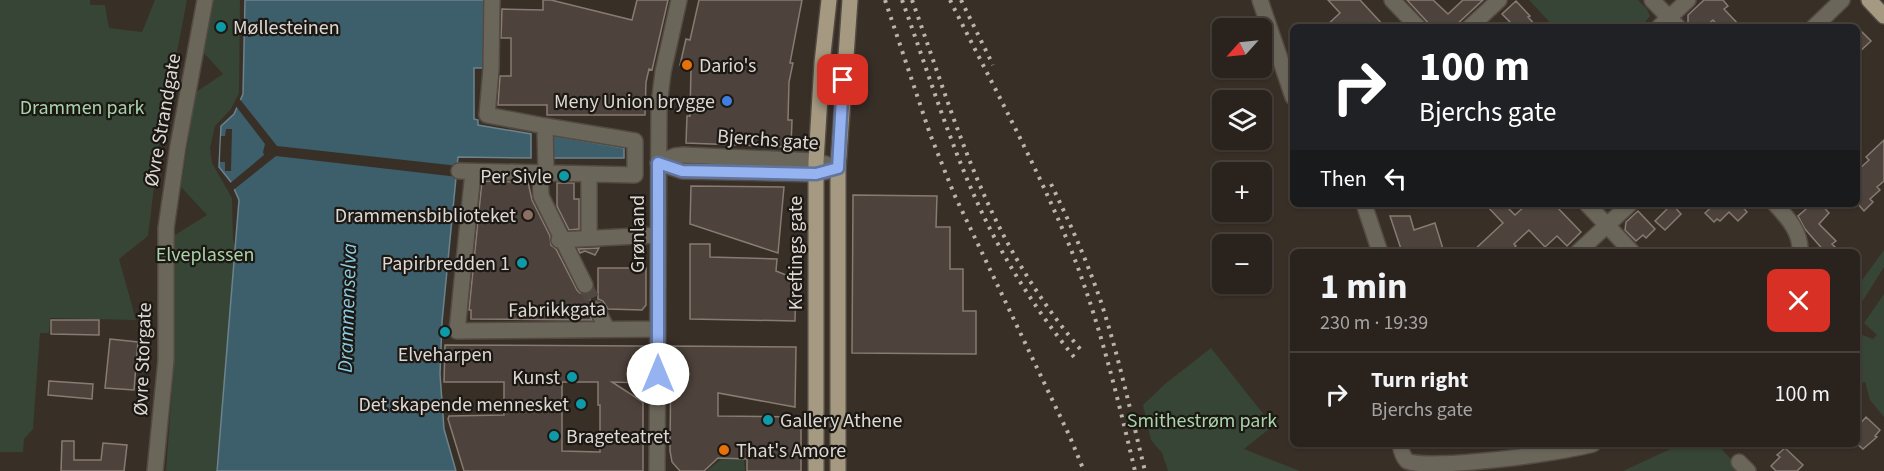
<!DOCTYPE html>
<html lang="en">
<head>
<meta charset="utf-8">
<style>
  body { margin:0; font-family:"Source Sans 3",sans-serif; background:#322b26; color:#f1f3f6; height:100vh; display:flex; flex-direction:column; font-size:22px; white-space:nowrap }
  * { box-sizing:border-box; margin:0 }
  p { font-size:20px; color:#a5a4a4 }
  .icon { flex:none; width:33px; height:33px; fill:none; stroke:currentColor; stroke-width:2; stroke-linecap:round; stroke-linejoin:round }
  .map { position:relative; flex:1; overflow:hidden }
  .details { position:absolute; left:1290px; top:249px; width:570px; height:198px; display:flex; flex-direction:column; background:#2a231d; border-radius:9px; box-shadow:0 2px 4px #0004,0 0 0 2px #46403b }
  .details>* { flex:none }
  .banner { position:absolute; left:1290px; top:24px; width:570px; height:183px; border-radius:9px; box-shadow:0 2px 4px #0004,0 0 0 2px #46403b; background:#202124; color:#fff; overflow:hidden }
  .needle { width:39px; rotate:243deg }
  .controls { position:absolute; left:1212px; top:18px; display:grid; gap:12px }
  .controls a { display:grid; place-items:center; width:60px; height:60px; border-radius:9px; background:#2a231d; box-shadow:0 2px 4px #0004,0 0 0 2px #46403b; font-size:30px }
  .pin { position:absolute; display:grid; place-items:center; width:51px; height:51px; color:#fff; margin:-26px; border-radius:12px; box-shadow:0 3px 9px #0006 }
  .me { position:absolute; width:66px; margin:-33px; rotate:0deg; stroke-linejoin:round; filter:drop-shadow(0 0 4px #0008) }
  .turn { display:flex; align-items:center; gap:21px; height:126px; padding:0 30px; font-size:27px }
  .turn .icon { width:78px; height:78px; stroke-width:2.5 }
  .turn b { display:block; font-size:42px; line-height:51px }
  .then { display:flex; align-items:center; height:57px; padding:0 30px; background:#0003; gap:12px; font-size:22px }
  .round { display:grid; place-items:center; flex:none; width:63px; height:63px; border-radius:9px; background:#322b26 }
  .overview { display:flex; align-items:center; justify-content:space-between; height:102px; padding:0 30px }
  h1 { font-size:36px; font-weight:700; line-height:45px }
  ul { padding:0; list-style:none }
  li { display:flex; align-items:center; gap:18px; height:84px; padding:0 30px; border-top:2px solid #46403b }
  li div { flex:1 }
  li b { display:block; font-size:22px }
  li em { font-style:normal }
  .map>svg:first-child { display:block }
  .green { fill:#364536 }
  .water { fill:#3d5f6c; stroke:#6d838b; stroke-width:1.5 }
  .pier { fill:#382f27 }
  .building { fill:#4e433c; stroke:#877b72; stroke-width:1.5; fill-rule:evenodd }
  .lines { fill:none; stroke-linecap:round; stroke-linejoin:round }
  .minor-tunnel { stroke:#514841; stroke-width:15; stroke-dasharray:15 8; stroke-linecap:butt }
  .minor-casing { stroke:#534a43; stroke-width:18 }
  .major-casing { stroke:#534a43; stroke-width:18 }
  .minor { stroke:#6b665a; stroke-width:15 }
  .major { stroke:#a59a81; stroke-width:15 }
  .rail { stroke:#bab3ae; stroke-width:4; stroke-dasharray:3 6; stroke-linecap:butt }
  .route-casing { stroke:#61749d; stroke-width:15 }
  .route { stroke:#95b2f1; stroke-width:10 }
  .culture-dot { fill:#0f9aa8; stroke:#1c1814; stroke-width:2 }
  .food-dot { fill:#e8710a; stroke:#1c1814; stroke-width:2 }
  .shop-dot { fill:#3f7fe0; stroke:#1c1814; stroke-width:2 }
  .education-dot { fill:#8d6e63; stroke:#1c1814; stroke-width:2 }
  .labels { text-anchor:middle; stroke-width:4.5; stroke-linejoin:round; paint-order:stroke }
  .poi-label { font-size:20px; fill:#ded8d3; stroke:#1c1814; text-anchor:end }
  .park-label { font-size:20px; fill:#a9d4a9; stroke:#1c1814 }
  .street-label { font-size:20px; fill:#ded8d3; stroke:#1c1814 }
  .water-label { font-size:21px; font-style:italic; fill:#8acbe3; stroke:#1c1814 }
</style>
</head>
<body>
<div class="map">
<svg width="1884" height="471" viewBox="0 0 1884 471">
  <rect width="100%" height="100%" fill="#382f27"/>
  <path class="green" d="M0,0H90V5H105L109,28L142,32L155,0H187L159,146L148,236L119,259L136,320L50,318L49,333H40L33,429L24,439L23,452H0Z
    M214,0H240L239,93L231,109L215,126L210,148L212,163L232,198L233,238L236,251L216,471H166L175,350L174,240L175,235L207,215L181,187L196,92L223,74L204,53Z
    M1529,0H1638L1647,9L1650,16L1641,27H1554Z
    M1884,250V267L1857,310V287Z
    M1884,294V417L1870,400L1865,382L1857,384V333L1873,339L1877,335L1864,323Z
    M1211,348L1273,426L1244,449L1300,471H1168L1162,453L1151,440L1143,405L1165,384Z
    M1681,444H1717L1742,471H1623Z
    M725,456L744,457L745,471H707Z"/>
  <path class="water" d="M245,0H488V68H474V119L478,120V125L531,134V158L458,157L442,322L440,374L444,429L456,471H217L239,200L231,182L219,167L221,126L234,114L243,94Z
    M550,135L624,148V158H550Z"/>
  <path class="pier" d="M238,97L277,146L459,166L458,177L276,156L232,191L229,184L264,155L263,152L265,144L235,105Z
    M226,129H232L231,171H225V162H220L221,136H225Z"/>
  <path class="building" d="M543,0H551L632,20L637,0H668L652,70L649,69L646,82L645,115H547V105H498L500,76H511V38H501L502,9L543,10Z
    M699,0H802L790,63H793L789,82L788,120H792L791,147L686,143L687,116H690L691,67L680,65L686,39L690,40Z
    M1328,0H1360L1385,27H1325L1340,13Z
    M1407,0H1433L1448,14L1463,0H1483L1454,27H1432Z
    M1704,0H1723L1728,6L1724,9L1741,27H1719L1713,20L1705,27H1693L1688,22V15Z
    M1516,1L1530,16L1528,17L1537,27H1515L1502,14Z
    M1857,27L1871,41L1857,54Z
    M1884,140V181L1877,187L1880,190L1870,199L1873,202L1864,211L1857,203V171L1869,160L1866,157Z
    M482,181L519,182L520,184L528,182L532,200L550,236L551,245L556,249L577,290L580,293L587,294L591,302L587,309L592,320L471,319V310H469Z
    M557,183H574V199H579V229L569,230L557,206Z
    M691,186L784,187L778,253L690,224Z
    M853,195L937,196L936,227H950V269H963V311H976V354L852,353Z
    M1485,204H1504L1515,215L1527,204H1554L1581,232L1567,246L1557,236L1545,247L1529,230L1514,244L1516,246L1509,252H1472L1503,223Z
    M1672,204L1681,214L1665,230L1655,221Z
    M1715,204H1740L1747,212L1738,221L1729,212L1720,221L1717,219L1714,222L1705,213Z
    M1812,204H1821L1829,213L1819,224L1836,241L1832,244L1840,252H1825L1805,229L1798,216Z
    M1638,211L1655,229L1646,238L1643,235L1636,241L1625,230L1626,222Z
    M1390,216H1410L1414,230L1435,223L1443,249L1433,252H1402Z
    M690,244H710V257L777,259L776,271L796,279L795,321L690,319Z
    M599,248L595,255L585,251L580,253L578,249Z
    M598,268H646V305L642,310L608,309L603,301L598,299Z
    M51,320H99V335L51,334Z
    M110,339L138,342L134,390L105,388Z
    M445,345L645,346V383L612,382L643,402V471H464L448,419L449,416L504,415V382H444ZM562,382H598V405H600V452L562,451Z
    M671,346L796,347L795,407L718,393V416L801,417V471H747V459L718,458L704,471H680L672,462L670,451Z
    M49,381L93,384L92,399L48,395Z
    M1866,417L1880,430L1875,436L1877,437L1863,449L1857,444V427Z
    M62,441H74V460H101L103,443L127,445L124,471H61Z
    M1785,448L1803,465L1797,471H1776L1771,466L1780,457L1777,455Z"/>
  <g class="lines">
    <path class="minor-tunnel" d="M585,285L597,309"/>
    <defs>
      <path id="minor" d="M492,0L491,69L487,115L545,126L546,174
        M1260,0L1293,97
        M1392,0L1418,27
        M1652,0L1678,27
        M1470,27L1499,0
        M1659,27L1688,0
        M1814,27L1842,0
        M658,163L675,156L683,155L816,161L838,168
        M658,163L682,171L816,174L828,171
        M459,171L635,175V141L545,126
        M473,172L457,331L658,329
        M540,174L541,196L585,285
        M589,174V238
        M1364,204L1380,252
        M1587,204L1632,252
        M1775,204C1788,218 1801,232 1800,252
        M559,240L658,235
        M1578,252L1630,204
        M597,309L607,329
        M1400,444C1401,450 1403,457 1407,461C1429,471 1563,453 1593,444
        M1739,462L1748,471
        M155,471L166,360V228L178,146L205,0
        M657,471L659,105L663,72L679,0"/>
      <path id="major" d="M1869,0L1884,16
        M816,471V161L822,63L829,0
        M838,471V168L850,0"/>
    </defs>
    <use href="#minor" class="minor-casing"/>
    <use href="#major" class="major-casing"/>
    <use href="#minor" class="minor"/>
    <use href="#major" class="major"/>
    <path class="rail" d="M885,0L930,134L954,194L1070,437L1084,471
      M902,0C929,74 952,152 987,223C1011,271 1040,315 1074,357
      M912,0C941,80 966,165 1006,240C1027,279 1052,316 1081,350
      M950,0C991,82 1035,162 1070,247C1099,320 1117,395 1135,471
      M961,0L993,65
      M1051,184C1070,223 1087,261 1101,302C1119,357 1131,414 1145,471"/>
  </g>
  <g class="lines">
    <defs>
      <path id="route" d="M658,374V163L682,171L816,174L838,168L843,80"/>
    </defs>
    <use href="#route" class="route-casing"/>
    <use href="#route" class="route"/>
  </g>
  <g class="culture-dot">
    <circle cx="221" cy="27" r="6"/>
    <circle cx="564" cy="176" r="6"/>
    <circle cx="522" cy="263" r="6"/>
    <circle cx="445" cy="332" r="6"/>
    <circle cx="572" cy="377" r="6"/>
    <circle cx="581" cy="404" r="6"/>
    <circle cx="768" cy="420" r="6"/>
    <circle cx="554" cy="436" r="6"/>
  </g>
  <g class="food-dot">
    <circle cx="687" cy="65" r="6"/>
    <circle cx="724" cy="450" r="6"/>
  </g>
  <circle class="shop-dot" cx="727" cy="101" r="6"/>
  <circle class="education-dot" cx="528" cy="215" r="6"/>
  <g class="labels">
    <g class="poi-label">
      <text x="233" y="34" text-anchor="start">Møllesteinen</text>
      <text x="699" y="72" text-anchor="start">Dario's</text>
      <text x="715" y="108">Meny Union brygge</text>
      <text x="552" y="183">Per Sivle</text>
      <text x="516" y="222">Drammensbiblioteket</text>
      <text x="510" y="270">Papirbredden 1</text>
      <text x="445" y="361" text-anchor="middle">Elveharpen</text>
      <text x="560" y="384">Kunst</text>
      <text x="569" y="411">Det skapende mennesket</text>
      <text x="780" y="427" text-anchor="start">Gallery Athene</text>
      <text x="566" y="443" text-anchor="start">Brageteatret</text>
      <text x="736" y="457" text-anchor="start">That's Amore</text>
    </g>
    <g class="park-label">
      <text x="82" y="114">Drammen park</text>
      <text x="205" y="261">Elveplassen</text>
      <text x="1202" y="427">Smithestrøm park</text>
    </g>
    <g class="street-label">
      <text transform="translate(162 120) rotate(-80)" y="7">Øvre Strandgate</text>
      <text transform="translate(768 139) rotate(4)" y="7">Bjerchs gate</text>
      <text transform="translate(637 234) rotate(-90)" y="7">Grønland</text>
      <text transform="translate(795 253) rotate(-90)" y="7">Kreftings gate</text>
      <text transform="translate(557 309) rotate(-1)" y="7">Fabrikkgata</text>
      <text transform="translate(142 359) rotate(-88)" y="7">Øvre Storgate</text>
    </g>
    <g class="water-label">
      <text transform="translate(347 308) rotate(-88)" y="7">Drammenselva</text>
    </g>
  </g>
</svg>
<div class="controls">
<a><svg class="needle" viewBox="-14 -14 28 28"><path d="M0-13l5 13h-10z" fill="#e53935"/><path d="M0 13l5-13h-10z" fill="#a5a4a4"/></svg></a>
<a><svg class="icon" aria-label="layers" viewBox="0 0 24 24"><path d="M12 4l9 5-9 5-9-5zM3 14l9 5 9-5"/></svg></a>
<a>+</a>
<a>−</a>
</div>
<div class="pin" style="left:843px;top:80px;background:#d93025"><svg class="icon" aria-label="arrive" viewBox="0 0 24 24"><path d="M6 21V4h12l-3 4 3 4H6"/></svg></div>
<svg class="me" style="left:658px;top:374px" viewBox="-20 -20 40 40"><circle r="19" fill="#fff"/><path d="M0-13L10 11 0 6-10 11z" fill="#95b2f1"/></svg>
<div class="banner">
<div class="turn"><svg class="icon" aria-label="right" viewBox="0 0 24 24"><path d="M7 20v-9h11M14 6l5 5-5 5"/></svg><div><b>100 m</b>Bjerchs gate</div></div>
<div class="then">Then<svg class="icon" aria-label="left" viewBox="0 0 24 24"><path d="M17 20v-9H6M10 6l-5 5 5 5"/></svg></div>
</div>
<section class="details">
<div class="overview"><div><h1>1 min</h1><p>230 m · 19:39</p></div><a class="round" style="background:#d93025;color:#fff"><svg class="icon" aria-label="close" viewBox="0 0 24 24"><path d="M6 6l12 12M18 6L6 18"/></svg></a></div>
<ul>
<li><svg class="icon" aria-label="right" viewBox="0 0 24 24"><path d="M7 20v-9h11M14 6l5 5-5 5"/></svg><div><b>Turn right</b><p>Bjerchs gate</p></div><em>100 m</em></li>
</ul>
</section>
</div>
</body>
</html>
